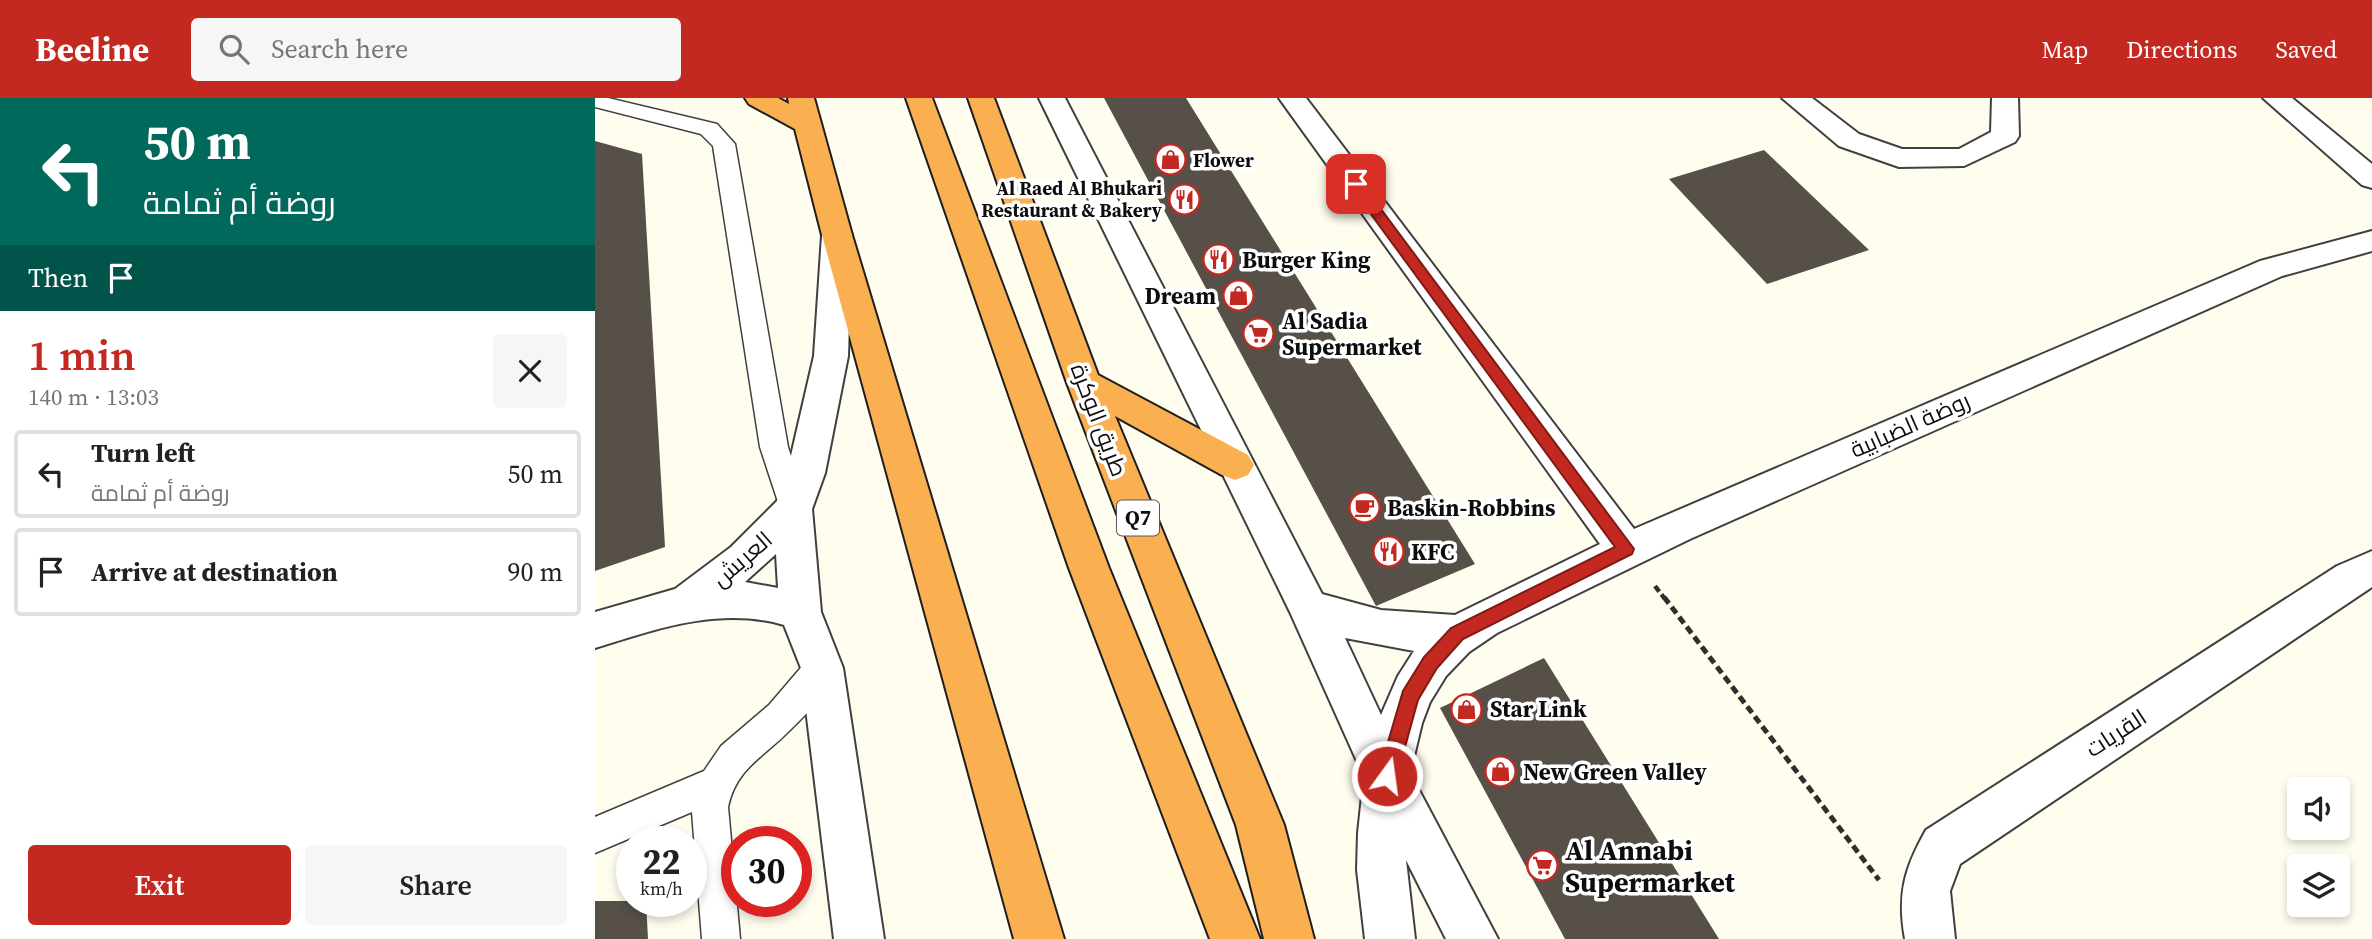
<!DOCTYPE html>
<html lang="en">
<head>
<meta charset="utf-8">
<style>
  body { margin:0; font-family:"Source Serif 4",Cairo,serif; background:#f6f6f6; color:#222; height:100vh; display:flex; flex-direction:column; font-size:26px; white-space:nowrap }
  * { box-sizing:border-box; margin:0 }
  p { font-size:23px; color:#767676 }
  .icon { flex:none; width:38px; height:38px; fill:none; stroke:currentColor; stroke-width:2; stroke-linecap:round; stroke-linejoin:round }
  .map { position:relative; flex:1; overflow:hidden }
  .details { display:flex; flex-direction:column; background:#fff; width:595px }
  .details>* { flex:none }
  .guide { background:#00695c; color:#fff; overflow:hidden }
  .fabs { position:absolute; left:1692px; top:679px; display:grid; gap:14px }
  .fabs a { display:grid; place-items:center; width:63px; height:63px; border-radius:7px; background:#fff; box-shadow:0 4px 10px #0003; font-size:35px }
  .speed { position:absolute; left:21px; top:728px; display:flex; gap:14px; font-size:35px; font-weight:700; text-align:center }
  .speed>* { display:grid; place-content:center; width:91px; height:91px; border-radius:50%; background:#fff; box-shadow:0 4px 10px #0003; line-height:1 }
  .speed small { font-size:18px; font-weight:400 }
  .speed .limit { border:10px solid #d22; background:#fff; color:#111 }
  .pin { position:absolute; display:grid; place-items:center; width:60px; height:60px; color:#fff; margin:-30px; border-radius:14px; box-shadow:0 4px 10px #0006 }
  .me { position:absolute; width:77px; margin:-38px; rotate:14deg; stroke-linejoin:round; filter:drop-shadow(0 0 5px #0008) }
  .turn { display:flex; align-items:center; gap:24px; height:147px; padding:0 28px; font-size:32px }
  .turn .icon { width:91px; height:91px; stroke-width:2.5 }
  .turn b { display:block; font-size:49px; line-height:60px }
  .then { display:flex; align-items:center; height:66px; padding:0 28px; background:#0003; gap:14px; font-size:26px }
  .round { display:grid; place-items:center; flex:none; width:74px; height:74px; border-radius:7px; background:#f6f6f6 }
  .summary { display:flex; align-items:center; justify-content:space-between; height:119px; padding:0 28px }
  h1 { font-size:42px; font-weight:600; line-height:52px; color:#c32920 }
  .action { display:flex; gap:14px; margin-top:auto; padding:14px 28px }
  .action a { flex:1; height:80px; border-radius:7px; background:#c32920; color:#fff; font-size:28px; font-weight:600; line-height:80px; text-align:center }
  .action a+a { background:#f6f6f6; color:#222 }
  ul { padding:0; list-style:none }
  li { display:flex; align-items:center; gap:21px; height:88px; margin:0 14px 10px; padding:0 14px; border:4px solid #e0e0e0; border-radius:7px }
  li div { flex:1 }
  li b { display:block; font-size:26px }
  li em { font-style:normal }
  header { display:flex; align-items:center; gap:42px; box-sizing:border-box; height:98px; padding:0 35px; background:#c32920; color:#fff }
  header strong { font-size:33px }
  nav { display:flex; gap:38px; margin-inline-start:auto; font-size:24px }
  .search { width:490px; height:63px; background:#f6f6f6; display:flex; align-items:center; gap:18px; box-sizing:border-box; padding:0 24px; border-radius:7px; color:#767676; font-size:26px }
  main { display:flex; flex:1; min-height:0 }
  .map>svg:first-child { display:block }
  .building { fill:#565049 }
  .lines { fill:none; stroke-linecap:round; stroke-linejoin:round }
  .lane-casing { stroke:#404040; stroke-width:3 }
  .street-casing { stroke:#404040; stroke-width:4 }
  .highway-casing { stroke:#1e1e1e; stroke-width:4 }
  .path-far1 { stroke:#2f2f2f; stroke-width:4.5; stroke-dasharray:7 3.5; stroke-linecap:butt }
  .path { stroke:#2f2f2f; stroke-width:5; stroke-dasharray:8 4.5; stroke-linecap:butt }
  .lane { fill:#fff; fill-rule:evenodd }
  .street { fill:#fff; fill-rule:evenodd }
  .highway { fill:#fab050; fill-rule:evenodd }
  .route { fill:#c32920; stroke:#7f1b15; stroke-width:2 }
  .labels { text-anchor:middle; stroke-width:7; stroke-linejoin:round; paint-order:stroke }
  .far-poi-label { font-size:19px; font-weight:bold; fill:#0d0d0d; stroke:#fff; text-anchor:start }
  .shield { fill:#fff; stroke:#565656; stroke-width:2 }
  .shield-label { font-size:21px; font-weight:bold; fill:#0d0d0d }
  .poi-label { font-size:23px; font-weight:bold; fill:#0d0d0d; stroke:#fff; text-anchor:start }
  .street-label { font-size:23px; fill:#0d0d0d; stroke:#fff }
  .near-poi-label { font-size:28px; font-weight:bold; fill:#0d0d0d; stroke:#fff; text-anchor:start }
</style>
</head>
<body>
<header>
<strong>Beeline</strong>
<div class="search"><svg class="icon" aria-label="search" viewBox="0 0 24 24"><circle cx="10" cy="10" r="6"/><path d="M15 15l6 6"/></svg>Search here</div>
<nav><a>Map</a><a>Directions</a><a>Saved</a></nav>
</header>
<main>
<section class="details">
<div class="guide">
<div class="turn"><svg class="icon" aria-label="left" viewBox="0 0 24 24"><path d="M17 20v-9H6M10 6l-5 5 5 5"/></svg><div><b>50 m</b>روضة أم ثمامة</div></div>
<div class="then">Then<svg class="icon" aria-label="arrive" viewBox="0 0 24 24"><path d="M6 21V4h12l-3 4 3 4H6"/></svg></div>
</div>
<div class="summary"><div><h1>1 min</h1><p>140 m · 13:03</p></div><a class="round"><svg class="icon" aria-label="close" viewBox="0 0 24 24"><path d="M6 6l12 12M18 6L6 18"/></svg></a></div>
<ul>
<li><svg class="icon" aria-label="left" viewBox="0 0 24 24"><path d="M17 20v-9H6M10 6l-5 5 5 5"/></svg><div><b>Turn left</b><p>روضة أم ثمامة</p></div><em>50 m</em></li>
<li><svg class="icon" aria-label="arrive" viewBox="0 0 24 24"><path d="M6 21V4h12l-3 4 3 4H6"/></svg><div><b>Arrive at destination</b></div><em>90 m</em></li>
</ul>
<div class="action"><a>Exit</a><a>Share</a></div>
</section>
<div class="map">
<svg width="1777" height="841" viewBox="0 0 1777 841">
  <rect width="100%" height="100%" fill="#fffded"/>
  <path class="building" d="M509,0H591L880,466L781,508Z
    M0,43L47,56L70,449L0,473Z
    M1169,52L1274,152L1172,186L1074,81Z
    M949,560L1124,841H970L845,610Z
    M0,803H51L53,841H0Z"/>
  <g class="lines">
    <defs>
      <path id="lane" d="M0,0H13L122,26L140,46L193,349L213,411L208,419L198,423L188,419L165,349L118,48L106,36L0,9Z
        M227,555L239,559L243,570C233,594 212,616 193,634C167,660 141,671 133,709L145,841H107L97,714L0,755V719L109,673L126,648L174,607L215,559Z"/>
      <path id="street" d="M444,0H470L727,496L786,512L860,517L1005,446L684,0H711L1039,431L1665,163L1777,133V153L1687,178L1095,441L902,535L874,554L851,578L835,604L827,625L815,675L903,841H851L811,762L820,841H770L762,772L763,735L769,679L695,514ZM750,540L819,553L803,578L786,617Z
        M1187,0H1217L1264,36L1307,51H1364L1396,34L1397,0H1423L1424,38L1420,44L1369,68L1304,69L1244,48Z
        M1668,0H1697L1777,66V90L1767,87Z
        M242,127L253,130L257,137L253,258L230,375L217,411L226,514L248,570L289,841H239L206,570L189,527C125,508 61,531 0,550V514L80,491L136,449L182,403L192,375L219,258L227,137L231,130ZM181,456L183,490L150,484Z
        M1777,453V489L1365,766L1355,793L1360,841H1310C1302,797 1309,771 1331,732L1742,468Z"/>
      <path id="highway" d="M150,0H183L194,6L193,0H219L257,137L469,841H419L227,137L200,31L154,6Z
        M311,0H337L514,470L665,841H615L474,470Z
        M373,0H399L503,277L653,357L659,367L653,377L640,382L627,377L520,318L689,727L719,841H669L641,727L472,285Z"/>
    </defs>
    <use href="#lane" class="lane-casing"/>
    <use href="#street" class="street-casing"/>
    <use href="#highway" class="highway-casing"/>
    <path class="path-far1" d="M1060,488L1070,501"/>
    <path class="path" d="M1069,499L1284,782"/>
    <use href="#lane" class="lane"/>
    <use href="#street" class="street"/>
    <use href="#highway" class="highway"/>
  </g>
  <path class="route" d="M761,82L765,83L1039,451L1037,456L868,541L842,570L823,602L802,678L799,684L792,687L786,684L783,678L808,593L829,559L856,530L1020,449L756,89L755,86Z"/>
  <defs>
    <symbol id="shop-ring" viewBox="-11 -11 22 22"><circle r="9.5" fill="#fff" stroke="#c32920" stroke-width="1.5"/><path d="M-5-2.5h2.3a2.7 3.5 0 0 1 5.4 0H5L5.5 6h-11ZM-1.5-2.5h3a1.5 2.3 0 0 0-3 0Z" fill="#c32920"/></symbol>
    <symbol id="restaurant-ring" viewBox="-11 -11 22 22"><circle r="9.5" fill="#fff" stroke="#c32920" stroke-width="1.5"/><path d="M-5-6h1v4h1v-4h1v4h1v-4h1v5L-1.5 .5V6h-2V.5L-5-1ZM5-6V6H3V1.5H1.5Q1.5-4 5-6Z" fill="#c32920"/></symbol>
    <symbol id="supermarket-ring" viewBox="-11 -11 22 22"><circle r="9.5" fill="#fff" stroke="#c32920" stroke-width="1.5"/><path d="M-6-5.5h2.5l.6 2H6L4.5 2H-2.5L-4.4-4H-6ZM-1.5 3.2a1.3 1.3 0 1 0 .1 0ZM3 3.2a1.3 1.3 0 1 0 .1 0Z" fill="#c32920"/></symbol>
    <symbol id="cafe-ring" viewBox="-11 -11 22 22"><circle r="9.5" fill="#fff" stroke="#c32920" stroke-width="1.5"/><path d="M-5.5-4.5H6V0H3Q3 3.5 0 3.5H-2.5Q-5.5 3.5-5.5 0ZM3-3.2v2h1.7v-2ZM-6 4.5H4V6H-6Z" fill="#c32920"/></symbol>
  </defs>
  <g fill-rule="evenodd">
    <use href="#shop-ring" x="558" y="44" width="35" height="35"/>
    <use href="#restaurant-ring" x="572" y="84" width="35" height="35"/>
    <use href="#restaurant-ring" x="606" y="144" width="35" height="35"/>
    <use href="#shop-ring" x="626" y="180" width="35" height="35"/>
    <use href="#supermarket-ring" x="646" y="218" width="35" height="35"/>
    <use href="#cafe-ring" x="752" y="392" width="35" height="35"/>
    <use href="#restaurant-ring" x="776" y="436" width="35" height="35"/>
    <use href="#shop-ring" x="854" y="594" width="35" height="35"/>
    <use href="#shop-ring" x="888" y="656" width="35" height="35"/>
    <use href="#supermarket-ring" x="930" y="750" width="35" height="35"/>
  </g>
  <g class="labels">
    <g class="far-poi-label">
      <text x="598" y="69">Flower</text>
      <text x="567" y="97" text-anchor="end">Al Raed Al Bhukari<tspan x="567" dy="22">Restaurant &amp; Bakery</tspan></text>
    </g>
    <rect class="shield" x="522" y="402.5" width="42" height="35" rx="5"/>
    <g class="shield-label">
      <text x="543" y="427">Q7</text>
    </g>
    <g class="poi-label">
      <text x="647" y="170">Burger King</text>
      <text x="621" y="206" text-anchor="end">Dream</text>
      <text x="687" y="231">Al Sadia<tspan x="687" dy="26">Supermarket</tspan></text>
      <text x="792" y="418">Baskin-Robbins</text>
      <text x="816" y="462">KFC</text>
      <text x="895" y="619">Star Link</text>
      <text x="928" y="682">New Green Valley</text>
    </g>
    <g class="street-label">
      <text transform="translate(504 322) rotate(69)" y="8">طريق الوكرة</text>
      <text transform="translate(1315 327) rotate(-24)" y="8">روضة الضبابية</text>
      <text transform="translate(147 461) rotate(-41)" y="8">العريش</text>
      <text transform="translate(1521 635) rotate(-33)" y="8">القريات</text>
    </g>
    <g class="near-poi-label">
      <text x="970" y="762">Al Annabi<tspan x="970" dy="32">Supermarket</tspan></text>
    </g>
  </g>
</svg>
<div class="fabs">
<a><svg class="icon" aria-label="sound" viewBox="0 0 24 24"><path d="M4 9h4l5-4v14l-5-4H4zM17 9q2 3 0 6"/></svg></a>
<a><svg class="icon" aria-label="layers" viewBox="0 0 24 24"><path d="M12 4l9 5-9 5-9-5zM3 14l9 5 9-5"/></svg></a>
</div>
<div class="speed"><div>22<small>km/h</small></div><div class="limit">30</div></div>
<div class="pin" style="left:761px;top:86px;background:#d93025"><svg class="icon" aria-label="arrive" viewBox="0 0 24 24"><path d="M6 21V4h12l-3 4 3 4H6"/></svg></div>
<svg class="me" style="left:792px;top:678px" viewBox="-20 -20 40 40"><circle r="17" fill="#c32920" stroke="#fff" stroke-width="3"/><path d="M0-11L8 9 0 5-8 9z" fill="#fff"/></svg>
</div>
</main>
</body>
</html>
